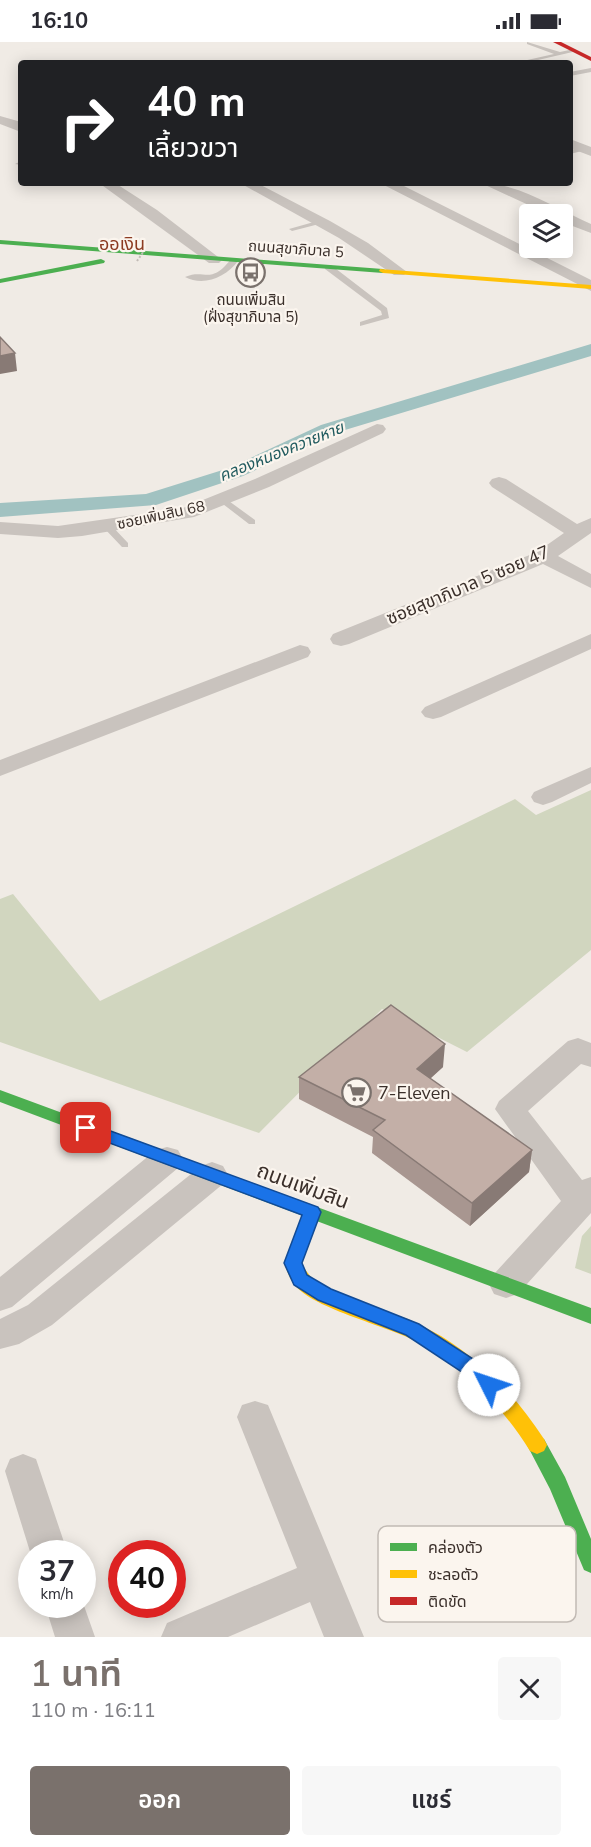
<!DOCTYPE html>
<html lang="th">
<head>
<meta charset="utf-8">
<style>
  body { margin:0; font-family:"Nunito Sans","Noto Sans Thai",sans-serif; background:#f7f7f7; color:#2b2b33; height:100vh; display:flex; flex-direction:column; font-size:22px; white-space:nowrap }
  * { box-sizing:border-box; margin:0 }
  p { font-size:20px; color:#7c7c81 }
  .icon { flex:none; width:33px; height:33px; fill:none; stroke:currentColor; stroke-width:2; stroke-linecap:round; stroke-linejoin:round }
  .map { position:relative; height:1595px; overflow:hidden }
  .drawer { display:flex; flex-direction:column; background:#fff; flex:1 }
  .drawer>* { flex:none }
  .hud { position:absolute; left:18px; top:18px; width:555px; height:126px; border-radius:6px; box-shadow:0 3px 15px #0003; background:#202124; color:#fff; overflow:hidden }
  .fabs { position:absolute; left:519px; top:162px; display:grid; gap:12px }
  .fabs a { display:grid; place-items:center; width:54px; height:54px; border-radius:6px; background:#fff; box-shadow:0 3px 15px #0003; font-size:30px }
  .speed { position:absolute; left:18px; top:1498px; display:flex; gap:12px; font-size:30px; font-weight:700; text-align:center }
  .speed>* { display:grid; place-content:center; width:78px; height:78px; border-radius:50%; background:#fff; box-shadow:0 3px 15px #0003; line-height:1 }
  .speed small { font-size:15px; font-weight:400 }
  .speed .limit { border:9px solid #d22; background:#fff; color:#111 }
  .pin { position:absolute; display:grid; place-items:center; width:51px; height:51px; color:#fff; margin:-26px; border-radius:12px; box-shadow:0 3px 9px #0006 }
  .me { position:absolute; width:66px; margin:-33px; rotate:311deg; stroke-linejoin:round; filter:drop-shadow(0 0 4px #0008) }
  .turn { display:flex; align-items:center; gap:21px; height:126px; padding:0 30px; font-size:27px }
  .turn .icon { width:78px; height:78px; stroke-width:2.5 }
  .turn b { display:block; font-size:42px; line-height:51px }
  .round { display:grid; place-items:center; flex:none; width:63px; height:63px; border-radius:6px; background:#f7f7f7 }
  .summary { display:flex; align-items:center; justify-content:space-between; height:102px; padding:0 30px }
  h1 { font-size:36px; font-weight:600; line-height:45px; color:#7a716c }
  .cta { display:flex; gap:12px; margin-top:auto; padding:12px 30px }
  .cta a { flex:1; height:69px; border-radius:6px; background:#7a716c; color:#fff; font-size:24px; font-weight:600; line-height:69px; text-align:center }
  .cta a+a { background:#f7f7f7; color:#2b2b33 }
  .status { display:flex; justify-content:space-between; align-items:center; height:42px; padding:0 30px; background:#fff; direction:ltr }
  .status svg { height:16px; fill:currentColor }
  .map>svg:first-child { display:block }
  .green { fill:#d1d6bf }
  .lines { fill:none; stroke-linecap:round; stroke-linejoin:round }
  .canal { fill:#a1c2c1; fill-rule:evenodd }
  .lane { fill:#c9c3be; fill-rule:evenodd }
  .street { fill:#c9c3be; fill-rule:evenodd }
  .fast { fill:#4caf50; fill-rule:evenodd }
  .slow { fill:#ffc107; fill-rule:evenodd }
  .jam { fill:#c62828; fill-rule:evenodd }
  .path-bridge { stroke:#c2bbb6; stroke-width:2; stroke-dasharray:2 2; stroke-linecap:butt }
  .wall { fill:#a89690 }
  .shaded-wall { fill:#887a75 }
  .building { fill:#c3afa7; stroke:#887a75; stroke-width:1.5 }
  .route { fill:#1a73e8; stroke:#114b97; stroke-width:1.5 }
  .labels { text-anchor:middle; stroke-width:4.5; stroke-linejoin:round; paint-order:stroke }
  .far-street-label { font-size:15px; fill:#3b302b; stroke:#fbf5ee }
  .far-poi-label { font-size:15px; fill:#3b302b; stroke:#fbf5ee }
  .far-water-label { font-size:16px; font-style:italic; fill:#1f5a5e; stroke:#fbf5ee }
  .far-quarter-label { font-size:18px; fill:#8c3b22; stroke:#fbf5ee }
  .street-label { font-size:18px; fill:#3b302b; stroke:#fbf5ee }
  .poi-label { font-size:18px; fill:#3b302b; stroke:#fbf5ee; text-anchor:start }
  .near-street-label { font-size:21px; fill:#3b302b; stroke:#fbf5ee }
  .key { fill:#fbf5ee; stroke:#c1bab4; stroke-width:1.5 }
  .key-label { font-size:16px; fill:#3b302b }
</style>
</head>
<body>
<div class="status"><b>16:10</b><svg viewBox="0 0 49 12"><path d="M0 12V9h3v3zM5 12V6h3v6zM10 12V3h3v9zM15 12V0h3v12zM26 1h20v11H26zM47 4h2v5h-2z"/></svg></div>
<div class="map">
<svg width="591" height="1595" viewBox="0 0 591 1595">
  <rect width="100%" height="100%" fill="#f0ebe5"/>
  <path class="green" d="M591,748V908L467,1010L382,967L259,1091L0,1000V857L13,852L100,959L515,757L536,773Z
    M591,1184V1232L575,1226L582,1194Z"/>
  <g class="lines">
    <path class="canal" d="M591,302V314L335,391L243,434L156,463L0,475V461L146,452L229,426L321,383Z"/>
    <path class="lane" d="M527,0L560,10L574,7L577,9L525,21H514L554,12L527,2Z
      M591,26V30L570,34V30Z
      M584,105L586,108L570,112V108Z
      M21,119V123L15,122Z
      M321,178L323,179V181L292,189L289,187Z
      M231,217L238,219C226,235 204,245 185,235C205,226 210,244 231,217Z
      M325,223H331L387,266L389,276L360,284V280L382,273L381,269L325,227Z
      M222,454L255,478V482H249L219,459L217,457Z
      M107,481L110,482L128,501V505H122L104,486V482Z"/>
    <path class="street" d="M0,74L21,80V90L0,82Z
      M570,97L591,105V114L570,106Z
      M99,141H115L157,168L222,218L219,221H209Z
      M240,141H257L330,179L368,201L407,230L404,233H394L339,196Z
      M380,141H398L591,238V249Z
      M481,141C519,141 557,167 591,182V191L562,180V172H548Z
      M377,382L383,383L386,387L383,391L269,445L194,475L82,494L58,496L0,492V480L58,484L183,466L255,437Z
      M499,435L506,437L577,482L591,476V491L558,514L591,532V546L543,522L349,602L341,604L333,602L330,597L333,592L537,510L564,491L492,445L489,441L492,437Z
      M591,592V607L441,675L433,677L425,675L421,670L425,665Z
      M300,603L308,605L311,610L308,615L0,734V718Z
      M591,725V741L552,760L543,763L534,760L531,755L534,750Z
      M578,996L591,1001V1025L581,1022L528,1069L582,1138L591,1135V1171L518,1252L506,1256L494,1252L489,1242L494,1232L561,1159L495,1067L499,1059L568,999Z
      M167,1105L178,1108L183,1117L178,1126L12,1265L0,1269V1235L156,1108Z
      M212,1120L223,1124L228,1133L223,1142L52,1283L19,1302L0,1307V1277L28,1263L201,1124Z
      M255,1359L268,1363L364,1595H324L310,1560L228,1595H161L167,1581L297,1526L237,1375L242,1363Z
      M23,1412L36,1417L68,1512H32V1516L5,1429L10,1417Z
      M82,1558L95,1595H55L45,1563H82Z"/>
    <path class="fast" d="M0,198L383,227L387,229L383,231L0,202Z
      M101,217L105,219L104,221L0,241V237Z
      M0,1048L591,1266V1282L0,1060Z
      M537,1394L544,1397L565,1435L591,1497V1531L584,1528L550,1447L527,1403L530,1397Z"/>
    <path class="slow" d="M380,227L591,243V247L383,231L379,229Z
      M312,1163L318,1165L321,1170L302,1221C315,1255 377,1265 408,1277C419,1282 430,1288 441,1294C483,1320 517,1355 544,1397L547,1403L544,1409L537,1412L530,1409C503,1366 469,1330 425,1304C392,1284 313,1268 294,1242C289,1236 287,1228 284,1221L303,1170L306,1165Z"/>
    <path class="jam" d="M553,0H561L591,15V19Z"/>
    <path class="path-bridge" d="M137,219L146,206"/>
  </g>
  <path class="wall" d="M443,1025L430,1037L532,1108L529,1130L470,1184L372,1111L373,1095L299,1057V1035Z"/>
  <path class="shaded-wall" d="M15,311L17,329L0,332V314Z
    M445,1002L443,1025L415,1050L417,1027Z
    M532,1108L529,1130L470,1184L472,1161Z"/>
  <path class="building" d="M0,295L15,311L0,314Z
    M391,963L445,1002L417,1027L532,1108L472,1161L373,1088L385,1078L299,1035Z"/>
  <path class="route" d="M86,1080L318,1165L321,1170L302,1221L307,1233L331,1247L419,1282L481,1322L496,1337L499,1343L496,1349L489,1352L483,1349L468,1334L406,1293L318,1258L294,1243L284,1221L302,1173L80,1090L78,1086L80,1082Z"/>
  <defs>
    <symbol id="bus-ring" viewBox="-11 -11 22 22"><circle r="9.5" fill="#fbf5ee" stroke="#7a716c" stroke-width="1.5"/><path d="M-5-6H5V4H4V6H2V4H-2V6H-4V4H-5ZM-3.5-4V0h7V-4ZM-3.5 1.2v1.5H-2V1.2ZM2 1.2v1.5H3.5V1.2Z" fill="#7a716c"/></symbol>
    <symbol id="supermarket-ring" viewBox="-11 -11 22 22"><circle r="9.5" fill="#fbf5ee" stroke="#7a716c" stroke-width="1.5"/><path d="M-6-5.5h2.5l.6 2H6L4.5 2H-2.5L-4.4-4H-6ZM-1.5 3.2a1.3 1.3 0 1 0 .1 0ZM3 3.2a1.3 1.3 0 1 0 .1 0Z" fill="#7a716c"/></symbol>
  </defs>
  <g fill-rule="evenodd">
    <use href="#bus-ring" x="234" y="214" width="33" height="33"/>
    <use href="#supermarket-ring" x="340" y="1034" width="33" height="33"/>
  </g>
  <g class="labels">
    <g class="far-street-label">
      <text transform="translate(296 207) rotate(4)" y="5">ถนนสุขาภิบาล 5</text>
      <text transform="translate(161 473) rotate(-12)" y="5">ซอยเพิ่มสิน 68</text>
    </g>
    <g class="far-poi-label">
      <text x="251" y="263">ถนนเพิ่มสิน<tspan x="251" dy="17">(ฝั่งสุขาภิบาล 5)</tspan></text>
    </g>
    <g class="far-water-label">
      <text transform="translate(281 409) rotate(-22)" y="6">คลองหนองควายหาย</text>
    </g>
    <g class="far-quarter-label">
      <text x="122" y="208">ออเงิน</text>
    </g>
    <g class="street-label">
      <text transform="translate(468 543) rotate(-23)" y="6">ซอยสุขาภิบาล 5 ซอย 47</text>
    </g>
    <g class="poi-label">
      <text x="378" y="1057">7-Eleven</text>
    </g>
    <g class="near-street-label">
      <text transform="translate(303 1144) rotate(20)" y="7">ถนนเพิ่มสิน</text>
    </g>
  </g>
  <rect x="378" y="1484" width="198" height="96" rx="9" class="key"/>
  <rect x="390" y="1501" width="27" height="8" fill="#4caf50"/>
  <rect x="390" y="1528" width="27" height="8" fill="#ffc107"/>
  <rect x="390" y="1555" width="27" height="8" fill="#c62828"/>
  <g class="key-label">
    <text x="428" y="1511">คล่องตัว</text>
    <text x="428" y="1538">ชะลอตัว</text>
    <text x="428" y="1565">ติดขัด</text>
  </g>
</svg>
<div class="fabs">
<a><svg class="icon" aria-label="layers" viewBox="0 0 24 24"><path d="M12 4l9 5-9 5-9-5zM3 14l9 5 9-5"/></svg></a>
</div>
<div class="speed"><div>37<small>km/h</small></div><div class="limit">40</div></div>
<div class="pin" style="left:86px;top:1086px;background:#d93025"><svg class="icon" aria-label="arrive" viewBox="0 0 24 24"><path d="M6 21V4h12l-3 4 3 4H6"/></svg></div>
<svg class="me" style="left:489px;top:1343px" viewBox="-20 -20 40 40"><circle r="19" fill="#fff"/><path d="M0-13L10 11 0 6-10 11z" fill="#1a73e8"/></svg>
<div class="hud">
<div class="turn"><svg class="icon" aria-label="right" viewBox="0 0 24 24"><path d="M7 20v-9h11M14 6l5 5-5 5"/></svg><div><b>40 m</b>เลี้ยวขวา</div></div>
</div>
</div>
<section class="drawer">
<div class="summary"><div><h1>1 นาที</h1><p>110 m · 16:11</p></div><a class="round"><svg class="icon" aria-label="close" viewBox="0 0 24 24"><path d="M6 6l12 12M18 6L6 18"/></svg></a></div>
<div class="cta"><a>ออก</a><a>แชร์</a></div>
</section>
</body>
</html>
